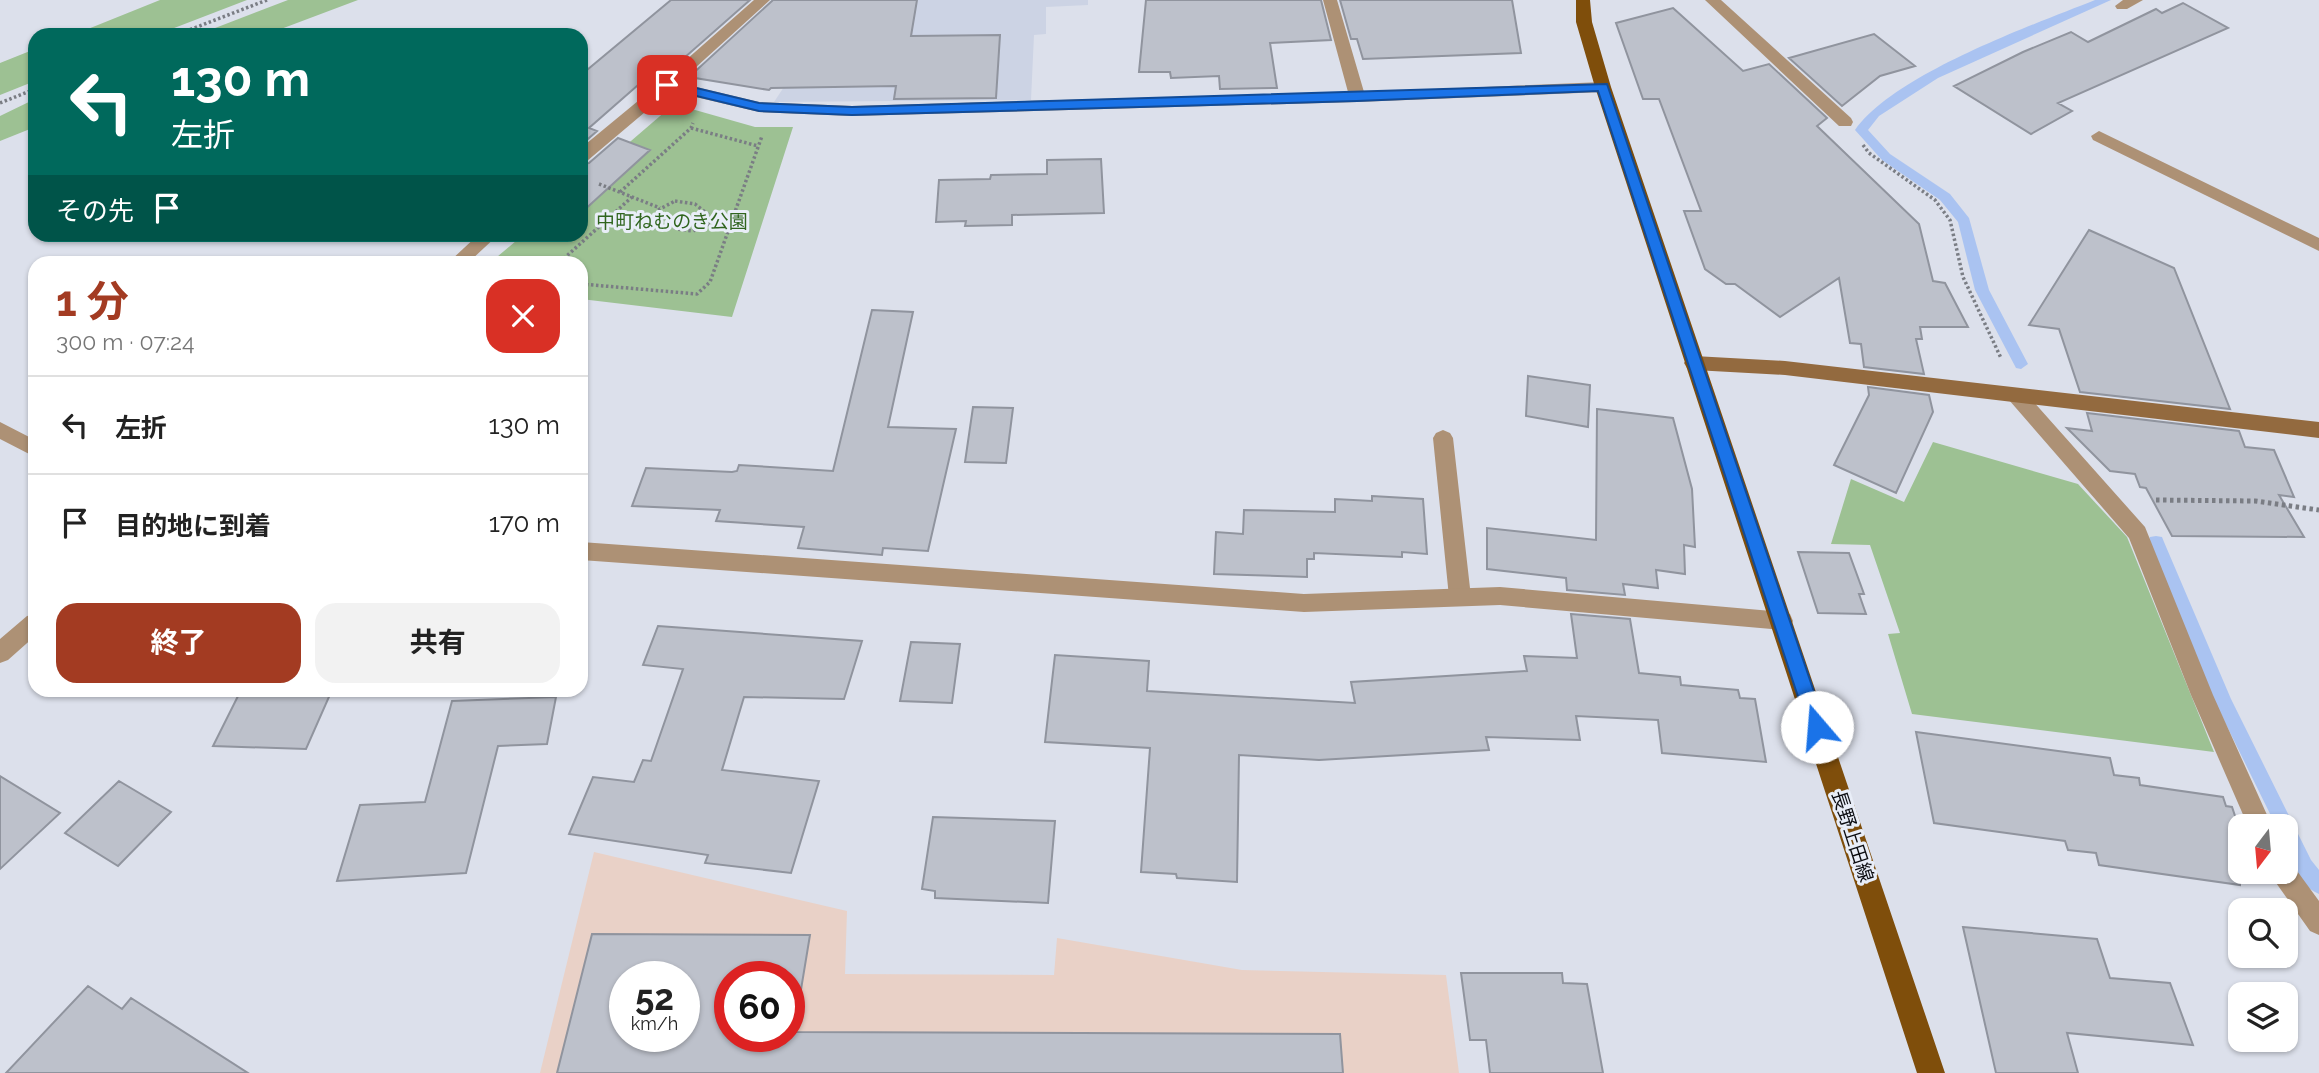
<!DOCTYPE html>
<html lang="ja">
<head>
<meta charset="utf-8">
<style>
  body { margin:0; font-family:Raleway,"Noto Sans JP",sans-serif; background:#f2f2f2; color:#222; height:100vh; display:flex; flex-direction:column; font-size:26px; white-space:nowrap }
  * { box-sizing:border-box; margin:0 }
  p { font-size:23px; color:#767676 }
  .icon { flex:none; width:38px; height:38px; fill:none; stroke:currentColor; stroke-width:2; stroke-linecap:round; stroke-linejoin:round }
  .map { position:relative; flex:1; overflow:hidden }
  .sheet { position:absolute; left:28px; top:256px; width:560px; height:441px; display:flex; flex-direction:column; background:#fff; border-radius:21px; box-shadow:0 2px 5px #0004 }
  .sheet>* { flex:none }
  .top-card { position:absolute; left:28px; top:28px; width:560px; height:214px; border-radius:21px; box-shadow:0 2px 5px #0004; background:#00695c; color:#fff; overflow:hidden }
  .needle { width:46px; rotate:196deg }
  .fabs { position:absolute; left:2228px; top:814px; display:grid; gap:14px }
  .fabs a { display:grid; place-items:center; width:70px; height:70px; border-radius:14px; background:#fff; box-shadow:0 2px 5px #0004; font-size:35px }
  .speed { position:absolute; left:609px; top:961px; display:flex; gap:14px; font-size:35px; font-weight:700; text-align:center }
  .speed>* { display:grid; place-content:center; width:91px; height:91px; border-radius:50%; background:#fff; box-shadow:0 2px 5px #0004; line-height:1 }
  .speed small { font-size:18px; font-weight:400 }
  .speed .limit { border:10px solid #d22; background:#fff; color:#111 }
  .pin { position:absolute; display:grid; place-items:center; width:60px; height:60px; color:#fff; margin:-30px; border-radius:14px; box-shadow:0 4px 10px #0006 }
  .me { position:absolute; width:77px; margin:-38px; rotate:342deg; stroke-linejoin:round; filter:drop-shadow(0 0 5px #0008) }
  .turn { display:flex; align-items:center; gap:24px; height:147px; padding:0 28px; font-size:32px }
  .turn .icon { width:91px; height:91px; stroke-width:2.5 }
  .turn b { display:block; font-size:49px; line-height:60px }
  .then { display:flex; align-items:center; height:66px; padding:0 28px; background:#0003; gap:14px; font-size:26px }
  .round { display:grid; place-items:center; flex:none; width:74px; height:74px; border-radius:21px; background:#f2f2f2 }
  .overview { display:flex; align-items:center; justify-content:space-between; height:119px; padding:0 28px }
  h1 { font-size:42px; font-weight:700; line-height:52px; color:#a33b22 }
  .action { display:flex; gap:14px; margin-top:auto; padding:14px 28px }
  .action a { flex:1; height:80px; border-radius:21px; background:#a33b22; color:#fff; font-size:28px; font-weight:700; line-height:80px; text-align:center }
  .action a+a { background:#f2f2f2; color:#222 }
  ul { padding:0; list-style:none }
  li { display:flex; align-items:center; gap:21px; height:98px; padding:0 28px; border-top:2px solid #e0e0e0 }
  li div { flex:1 }
  li b { display:block; font-size:26px }
  li em { font-style:normal }
  .map>svg:first-child { display:block }
  .built { fill:#ccd3e4 }
  .education { fill:#e9d1c7; fill-rule:evenodd }
  .green { fill:#9dc193 }
  .lines { fill:none; stroke-linecap:round; stroke-linejoin:round }
  .stream { fill:#aac3f1; fill-rule:evenodd }
  .building { fill:#bdc1cb; stroke:#90949e; stroke-width:2; fill-rule:evenodd }
  .path-far1 { stroke:#7a7d84; stroke-width:3.5; stroke-dasharray:2.5 2.5; stroke-linecap:butt }
  .path { stroke:#7a7d84; stroke-width:5; stroke-dasharray:3.5 3.5; stroke-linecap:butt }
  .lane { fill:#ad9175; fill-rule:evenodd }
  .street { fill:#ad9175; fill-rule:evenodd }
  .secondary { fill:#936a3f; fill-rule:evenodd }
  .primary { fill:#7f4e0b; fill-rule:evenodd }
  .route { fill:#1a73e8; stroke:#114b97; stroke-width:2 }
  .labels { text-anchor:middle; stroke-width:6; stroke-linejoin:round; paint-order:stroke }
  .park-label { font-size:19px; fill:#30651e; stroke:#e9eef8 }
  .street-label { font-size:19px; fill:#0c0d11; stroke:#e9eef8 }
</style>
</head>
<body>
<div class="map">
<svg width="2319" height="1073" viewBox="0 0 2319 1073">
  <rect width="100%" height="100%" fill="#dce0eb"/>
  <path class="built" d="M797,0H1088V5L1046,7V34L1034,35L1031,100L774,102L825,25Z"/>
  <path class="education" d="M594,852L847,911L845,974L1054,975L1057,938L1242,970L1446,975L1459,1073H540ZM625,976H684V1036H625ZM730,976H789V1036H730Z"/>
  <path class="green" d="M160,0H247L156,35H73Z
    M288,0H358L265,35H197Z
    M35,49V81L0,95V63Z
    M35,99V127L0,141V116Z
    M674,104L755,127H793L732,317L581,299V262H491L523,235L581,234V184Z
    M1933,442L2078,484L2127,537L2214,752L1912,714L1888,634L1900,633L1870,545L1831,544L1851,479L1904,502Z"/>
  <g class="lines">
    <path class="stream" d="M2095,0H2111L1938,78L1879,116L1868,130L1890,154L1950,194L1969,218L1989,290L2028,364L2021,369L2016,368L1975,290L1958,222L1940,200L1882,160L1855,130C1895,74 2030,26 2095,0Z
      M2156,536L2162,537L2164,542L2231,699L2311,860L2319,870V894C2295,884 2286,849 2286,826H2276L2215,702L2148,542L2150,537Z"/>
  </g>
  <path class="building" d="M671,0H750L667,73L654,71L589,128L597,131L581,145V75Z
    M773,0H917L911,36L1000,35L996,98L894,99L896,86L771,88L769,90L689,77Z
    M1146,0H1321L1331,40L1270,43L1277,88L1220,89L1219,76L1171,78L1170,72H1139Z
    M1340,0H1512L1521,53L1363,59L1357,39H1351Z
    M2183,3L2228,28L2058,103L2072,111L2031,134L1954,86L2023,52L2071,32L2088,42L2156,9L2162,13Z
    M1673,8L1743,71L1769,64L1827,118L1817,126L1919,224L1933,281L1945,283L1968,327H1920L1922,339H1916L1924,374L1864,367L1861,344L1850,343L1839,278L1780,317L1735,284H1726L1705,269L1684,211H1701L1659,99H1643L1616,23Z
    M1874,34L1915,66L1880,76L1842,106L1789,58Z
    M618,138L650,150L581,213V164L589,163Z
    M1101,159L1104,213L1012,215V225L965,226L966,221L936,222L939,180L990,179L991,175L1047,174V160Z
    M2089,230L2174,268L2230,409L2080,392L2059,329L2029,325Z
    M872,310L913,312L888,427L956,429L928,551L883,548L882,555L798,548L804,527L716,521L720,510L632,506L646,468L732,472L737,471L739,465L833,471Z
    M1528,376L1590,385L1588,427L1526,416Z
    M1868,387L1929,395L1933,412L1896,493L1834,465L1869,395Z
    M973,407L1013,408L1006,463L965,462Z
    M1597,409L1673,418L1692,489L1695,547L1684,545L1685,574L1656,570L1658,588L1623,584L1625,595L1567,590L1566,578L1487,569V528L1596,540Z
    M2087,413L2239,431L2245,447L2274,450L2294,497L2279,495L2304,537L2172,536L2146,488L2140,487L2135,474L2110,471L2067,428L2092,431Z
    M1372,496L1423,499L1427,554L1402,552V557L1314,553V559H1307V577L1214,574L1216,532L1243,534L1244,510L1335,512V499L1372,501Z
    M1798,552L1849,553L1864,594H1859L1866,614L1818,613Z
    M1571,614L1630,619L1639,673L1680,677L1681,685L1738,690L1740,698L1755,699L1766,762L1662,753L1658,720L1576,716L1580,740L1486,737L1489,750L1319,760L1239,755L1237,882L1177,878L1176,874L1141,872L1150,748L1045,742L1055,655L1149,661L1147,691L1355,703L1351,682L1527,671L1524,656L1577,658Z
    M658,626L862,641L844,699L744,697L722,770L819,781L791,873L705,863L708,855L569,834L593,777L634,782L643,760L651,761L683,669L643,665Z
    M911,642L960,644L952,703L900,701Z
    M241,690H332L306,749L213,746Z
    M556,697L547,744L498,746L466,873L337,881L360,805L425,802L452,701Z
    M1916,732L2110,758L2114,775L2139,778L2140,785L2223,797L2226,806L2232,807L2240,831V885L2099,865L2096,853L2068,850L2065,841L1934,823Z
    M0,776L60,813L0,869Z
    M119,781L171,812L118,866L65,833Z
    M933,817L1055,821L1048,903L935,898V891L922,889Z
    M1963,927L2097,939L2110,978L2170,983L2193,1045L2067,1033L2078,1073H1996Z
    M592,934L810,935L794,1032L1340,1034L1343,1073H557ZM625,976H684V1036H625ZM730,976H789V1036H730Z
    M1461,973H1562L1563,983L1587,984L1603,1073H1490L1486,1040H1470Z
    M88,986L122,1009L131,998L248,1073H6Z"/>
  <g class="lines">
    <path class="path-far1" d="M176,35L267,0
      M0,103L35,89
      M691,128L758,146
      M1863,145L1869,153L1935,200L1950,220L1963,277L2001,358
      M599,184L660,208
      M620,192L691,128L693,123
      M675,201L695,204L710,216L705,224L693,231L677,229L656,216L658,210Z
      M707,224L729,231
      M560,262L632,197
      M581,284L697,294L710,282L762,136"/>
    <path class="path" d="M2156,500L2255,501L2319,510"/>
    <path class="lane" d="M754,0H770L673,88H661L659,85L661,82Z
      M1705,0H1721L1851,118L1853,122L1851,126H1839Z
      M2123,0H2143L2127,9H2117L2115,6Z
      M2016,388L2023,390L2145,527L2213,695L2272,826H2248L2191,695L2129,538L2009,400L2006,395L2009,390Z
      M1443,430L1450,433L1453,438L1471,597L1468,603L1460,606L1452,603L1449,597L1433,438L1436,433Z
      M2286,861L2292,864L2319,901V935L2310,931L2274,880L2271,872H2286Z"/>
    <path class="street" d="M1323,0H1337L1364,92L1603,82L1611,87L1603,92L1357,102L852,116L759,112L670,91L587,161L581,162V148L661,82L667,80L759,102L852,106L1348,92Z
      M2099,131L2319,238V251L2093,140L2091,136Z
      M479,234H499L469,262H449Z
      M0,422L35,440V457L0,439Z
      M581,542L1304,594L1500,587L1782,612L1790,614L1793,621L1790,628L1782,630L1500,605L1304,612L581,560Z
      M35,614V636L8,660L0,663V639L27,616Z"/>
    <path class="secondary" d="M1694,356L1785,361L2319,422V438L1785,375L1694,370L1687,368L1684,363L1687,358Z"/>
    <path class="primary" d="M1576,0H1590L1592,22L1611,87L1945,1073H1917L1595,87L1576,22Z"/>
  </g>
  <path class="route" d="M667,81L759,103L852,107L1607,84L1826,727L1823,733L1817,735L1811,733L1808,727L1598,91L1357,101L852,115L759,111L663,88V82Z"/>
  <g class="labels">
    <g class="park-label">
      <text x="672" y="228">中町ねむのき公園</text>
    </g>
    <g class="street-label">
      <text transform="translate(1853 836) rotate(72)" y="7">長野上田線</text>
    </g>
  </g>
</svg>
<div class="fabs">
<a><svg class="needle" viewBox="-14 -14 28 28"><path d="M0-13l5 13h-10z" fill="#e53935"/><path d="M0 13l5-13h-10z" fill="#767676"/></svg></a>
<a><svg class="icon" aria-label="search" viewBox="0 0 24 24"><circle cx="10" cy="10" r="6"/><path d="M15 15l6 6"/></svg></a>
<a><svg class="icon" aria-label="layers" viewBox="0 0 24 24"><path d="M12 4l9 5-9 5-9-5zM3 14l9 5 9-5"/></svg></a>
</div>
<div class="speed"><div>52<small>km/h</small></div><div class="limit">60</div></div>
<div class="pin" style="left:667px;top:85px;background:#d93025"><svg class="icon" aria-label="arrive" viewBox="0 0 24 24"><path d="M6 21V4h12l-3 4 3 4H6"/></svg></div>
<svg class="me" style="left:1817px;top:727px" viewBox="-20 -20 40 40"><circle r="19" fill="#fff"/><path d="M0-13L10 11 0 6-10 11z" fill="#1a73e8"/></svg>
<div class="top-card">
<div class="turn"><svg class="icon" aria-label="left" viewBox="0 0 24 24"><path d="M17 20v-9H6M10 6l-5 5 5 5"/></svg><div><b>130 m</b>左折</div></div>
<div class="then">その先<svg class="icon" aria-label="arrive" viewBox="0 0 24 24"><path d="M6 21V4h12l-3 4 3 4H6"/></svg></div>
</div>
<section class="sheet">
<div class="overview"><div><h1>1 分</h1><p>300 m · 07:24</p></div><a class="round" style="background:#d93025;color:#fff"><svg class="icon" aria-label="close" viewBox="0 0 24 24"><path d="M6 6l12 12M18 6L6 18"/></svg></a></div>
<ul>
<li><svg class="icon" aria-label="left" viewBox="0 0 24 24"><path d="M17 20v-9H6M10 6l-5 5 5 5"/></svg><div><b>左折</b></div><em>130 m</em></li>
<li><svg class="icon" aria-label="arrive" viewBox="0 0 24 24"><path d="M6 21V4h12l-3 4 3 4H6"/></svg><div><b>目的地に到着</b></div><em>170 m</em></li>
</ul>
<div class="action"><a>終了</a><a>共有</a></div>
</section>
</div>
</body>
</html>
